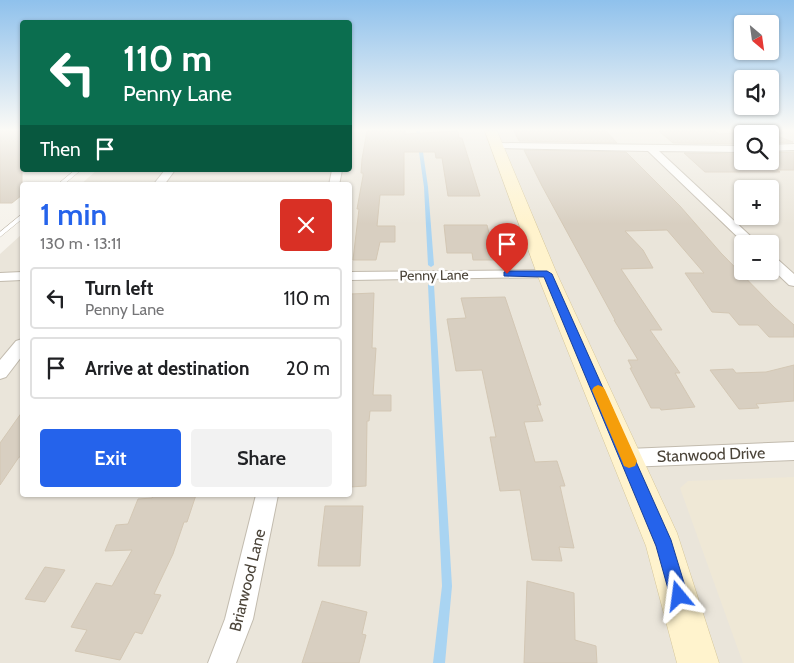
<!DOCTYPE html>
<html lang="en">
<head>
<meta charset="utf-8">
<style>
  body { margin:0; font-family:Cabin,sans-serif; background:#f2f2f2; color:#202124; height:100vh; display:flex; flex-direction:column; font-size:19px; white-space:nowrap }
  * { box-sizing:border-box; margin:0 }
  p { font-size:16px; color:#757577 }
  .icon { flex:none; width:28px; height:28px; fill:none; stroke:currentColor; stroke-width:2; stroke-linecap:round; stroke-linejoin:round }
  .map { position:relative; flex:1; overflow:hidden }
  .sheet { position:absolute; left:20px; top:182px; width:332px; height:315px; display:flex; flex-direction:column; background:#fff; border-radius:5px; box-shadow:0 1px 4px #0004 }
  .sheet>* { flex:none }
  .guide { position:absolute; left:20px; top:20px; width:332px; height:152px; border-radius:5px; box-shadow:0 1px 4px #0004; background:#0b6e4f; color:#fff; overflow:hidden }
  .needle { width:32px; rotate:151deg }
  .buttons { position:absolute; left:734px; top:15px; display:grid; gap:10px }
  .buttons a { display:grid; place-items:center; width:45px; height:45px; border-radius:5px; background:#fff; box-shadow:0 1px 4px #0004; font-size:25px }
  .pin { position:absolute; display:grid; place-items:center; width:42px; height:42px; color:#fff; margin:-51px -21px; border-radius:50% 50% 50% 0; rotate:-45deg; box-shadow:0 0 5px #0007 }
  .pin .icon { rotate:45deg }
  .me { position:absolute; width:55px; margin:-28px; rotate:344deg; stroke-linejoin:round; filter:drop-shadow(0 0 4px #0008) }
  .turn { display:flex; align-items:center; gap:18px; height:105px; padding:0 20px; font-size:22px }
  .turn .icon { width:65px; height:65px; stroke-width:2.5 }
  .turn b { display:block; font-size:35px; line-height:42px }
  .then { display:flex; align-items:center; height:48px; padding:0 20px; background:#0003; gap:10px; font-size:19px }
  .round { display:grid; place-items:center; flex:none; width:52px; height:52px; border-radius:5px; background:#f2f2f2 }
  .head { display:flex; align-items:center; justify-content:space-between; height:85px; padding:0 20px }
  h1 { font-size:30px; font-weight:600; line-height:38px; color:#2563eb }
  .action { display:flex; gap:10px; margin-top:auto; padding:10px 20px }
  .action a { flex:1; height:58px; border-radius:5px; background:#2563eb; color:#fff; font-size:20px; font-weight:600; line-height:58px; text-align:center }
  .action a+a { background:#f2f2f2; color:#202124 }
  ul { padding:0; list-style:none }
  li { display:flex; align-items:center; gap:15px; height:62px; margin:0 10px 8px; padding:0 10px; border:2px solid #e0e0e0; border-radius:5px }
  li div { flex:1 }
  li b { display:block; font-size:19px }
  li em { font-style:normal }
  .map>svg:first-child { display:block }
  .residential { fill:#eae5da; fill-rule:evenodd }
  .education { fill:#efe8d6 }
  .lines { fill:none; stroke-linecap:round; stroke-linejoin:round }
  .stream { fill:#a9d4f2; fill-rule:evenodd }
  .building { fill:#d8cfc1; stroke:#d3c7b4 }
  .lane-casing { stroke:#c2bbae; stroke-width:1 }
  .street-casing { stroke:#c2bbae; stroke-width:2 }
  .secondary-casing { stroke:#d6c79b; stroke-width:1 }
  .lane { fill:#fff; fill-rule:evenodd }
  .street { fill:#fff; fill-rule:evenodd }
  .secondary { fill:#fff3cd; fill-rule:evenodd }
  .route { fill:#2563eb; stroke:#184099 }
  .slow { fill:#f59e0b }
  .labels { text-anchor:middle; stroke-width:5; stroke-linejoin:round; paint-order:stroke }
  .street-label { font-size:14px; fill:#4b4439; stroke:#fff }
  .near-street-label { font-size:16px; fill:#4b4439; stroke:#fff }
</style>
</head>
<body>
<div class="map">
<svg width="794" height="663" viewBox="0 0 794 663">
  <rect width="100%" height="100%" fill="#f6f3ec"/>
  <path class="residential" d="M350,131H794V663H0V254L22,234V495H350V185H80L97,170H350ZM742,134H770V161H742ZM742,189H770V216H742ZM742,244H770V271H742Z"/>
  <path class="education" d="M794,477V663H743L680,488L688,481Z"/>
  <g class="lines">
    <path class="stream" d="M416,131H420L428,187L434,265L431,267L428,265L424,187Z
      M431,283L434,285L452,586L445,663H433L442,586L428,285Z"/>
  </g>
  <path class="building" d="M0,131H22V195L12,203H0Z
    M367,131H405V134L458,131L459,138H462L480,196H448L442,158H436L435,152H404V195H380L377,226H395V242H380L376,260H353L359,209H357L363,176V173H361L362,159Z
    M514,131H606L617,143L519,141Z
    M659,131H715L719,134L764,131L793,142L770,143V134H742V144L673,143Z
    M524,150L626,152L680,206L721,253L774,307L794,325V337H769L758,325H739L729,313L712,312L685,273H704L667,230L625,231L643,250L653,268L621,269L662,330H650L680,373H675L695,407L661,410L660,408H651L630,368H632L628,360H638L614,320H615L542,186Z
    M794,152V170H777L780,172H705L684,153L742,154V161H770V153Z
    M444,225H487L496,260H473L472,253H447Z
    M374,293L372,348H376L373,395H391V411H370L369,421H367L366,486L350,487V294Z
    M505,297L541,405H537L543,421L524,422L535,462L557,461L565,486H560L574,548L559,547L562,561L532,560L520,490L500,491L490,437H496L482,370L456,371L447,319L466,318L461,298Z
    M794,365V401L756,404L759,408L739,409L710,370L733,369L736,373L766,372Z
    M22,412V457H19L0,485V443Z
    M154,495H196L187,522H184L173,554L154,594L161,595L142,634L135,632L120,660L75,651L87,630L71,627L96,583L112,586L132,550L105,551L116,525L128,524L138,499L152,498Z
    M325,506H363L360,566H318Z
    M45,567L65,570L45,602L25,599Z
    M527,581L574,593L575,640L596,646L597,663H524Z
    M322,601L367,612L362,634L366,635L359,663H302Z"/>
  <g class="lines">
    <defs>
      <path id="lane" d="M75,170H81L63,185H57Z
        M22,214V219L0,237V232Z"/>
      <path id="street" d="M498,143L742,146V152L659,151L759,244H745L648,151L495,148L493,146Z
        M794,144V150L770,151V145Z
        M165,170H175L164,185H153Z
        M332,170H342L339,185H329Z
        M770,256L775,257L794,274V286L789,285L770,267Z
        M547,270L552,271L554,274L552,277L350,280V272Z
        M22,272V280L0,281V273Z
        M22,339V356L6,377L0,379V360L16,341Z
        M794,442V460L628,467L621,464L617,458L621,452L628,449Z
        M256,495H278L253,619L236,663H208L225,619Z"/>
      <path id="secondary" d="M485,131H497L557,274L677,533L719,663H677L646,546L537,274Z"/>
    </defs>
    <use href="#lane" class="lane-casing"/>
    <use href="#street" class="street-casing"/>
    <use href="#secondary" class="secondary-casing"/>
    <use href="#lane" class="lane"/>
    <use href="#street" class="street"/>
    <use href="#secondary" class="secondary"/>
  </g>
  <linearGradient id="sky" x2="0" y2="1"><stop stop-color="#8fc1ec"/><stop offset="0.58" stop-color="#fbfaf6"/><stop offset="1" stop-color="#fbfaf6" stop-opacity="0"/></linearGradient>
  <rect width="794" height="224" fill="url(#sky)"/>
  <path class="route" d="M507,271H547L552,274L671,540L688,596L685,603L679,606L672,603L656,546L544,277L504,276V272Z"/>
  <path class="slow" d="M598,385L603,387L605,390L637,461L635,466L629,468L624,466L622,461L592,390L594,387Z"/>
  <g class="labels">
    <g class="street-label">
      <text transform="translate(434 275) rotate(-1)" y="5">Penny Lane</text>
    </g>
    <g class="near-street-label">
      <text transform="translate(711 454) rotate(-2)" y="6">Stanwood Drive</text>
      <text transform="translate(247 580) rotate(-76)" y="6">Briarwood Lane</text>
    </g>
  </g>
</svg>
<div class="buttons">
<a><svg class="needle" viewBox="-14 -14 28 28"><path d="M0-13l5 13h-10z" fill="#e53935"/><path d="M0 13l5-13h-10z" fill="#757577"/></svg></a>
<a><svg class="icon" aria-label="sound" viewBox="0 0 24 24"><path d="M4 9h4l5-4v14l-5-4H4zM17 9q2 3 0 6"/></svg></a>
<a><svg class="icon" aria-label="search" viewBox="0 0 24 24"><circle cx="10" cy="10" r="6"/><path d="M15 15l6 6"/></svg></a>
<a>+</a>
<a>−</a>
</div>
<div class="pin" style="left:507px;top:274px;background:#d93025"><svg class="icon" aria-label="arrive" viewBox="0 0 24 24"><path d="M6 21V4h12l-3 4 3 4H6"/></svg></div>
<svg class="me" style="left:679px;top:596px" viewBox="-20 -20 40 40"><path d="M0-17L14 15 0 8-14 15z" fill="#2563eb" stroke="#fff" stroke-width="4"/></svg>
<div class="guide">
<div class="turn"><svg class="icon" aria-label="left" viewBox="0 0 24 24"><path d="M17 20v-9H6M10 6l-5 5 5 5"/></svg><div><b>110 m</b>Penny Lane</div></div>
<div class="then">Then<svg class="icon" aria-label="arrive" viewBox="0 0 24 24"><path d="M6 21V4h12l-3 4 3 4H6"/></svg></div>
</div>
<section class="sheet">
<div class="head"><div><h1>1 min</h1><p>130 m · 13:11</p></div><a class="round" style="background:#d93025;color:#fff"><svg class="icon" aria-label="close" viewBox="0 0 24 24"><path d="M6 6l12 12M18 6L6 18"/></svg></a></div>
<ul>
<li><svg class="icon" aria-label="left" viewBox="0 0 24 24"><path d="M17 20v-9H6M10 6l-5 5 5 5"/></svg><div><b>Turn left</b><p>Penny Lane</p></div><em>110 m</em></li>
<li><svg class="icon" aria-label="arrive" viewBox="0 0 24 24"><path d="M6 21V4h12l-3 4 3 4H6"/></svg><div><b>Arrive at destination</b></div><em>20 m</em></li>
</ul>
<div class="action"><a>Exit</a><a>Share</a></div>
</section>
</div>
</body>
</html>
